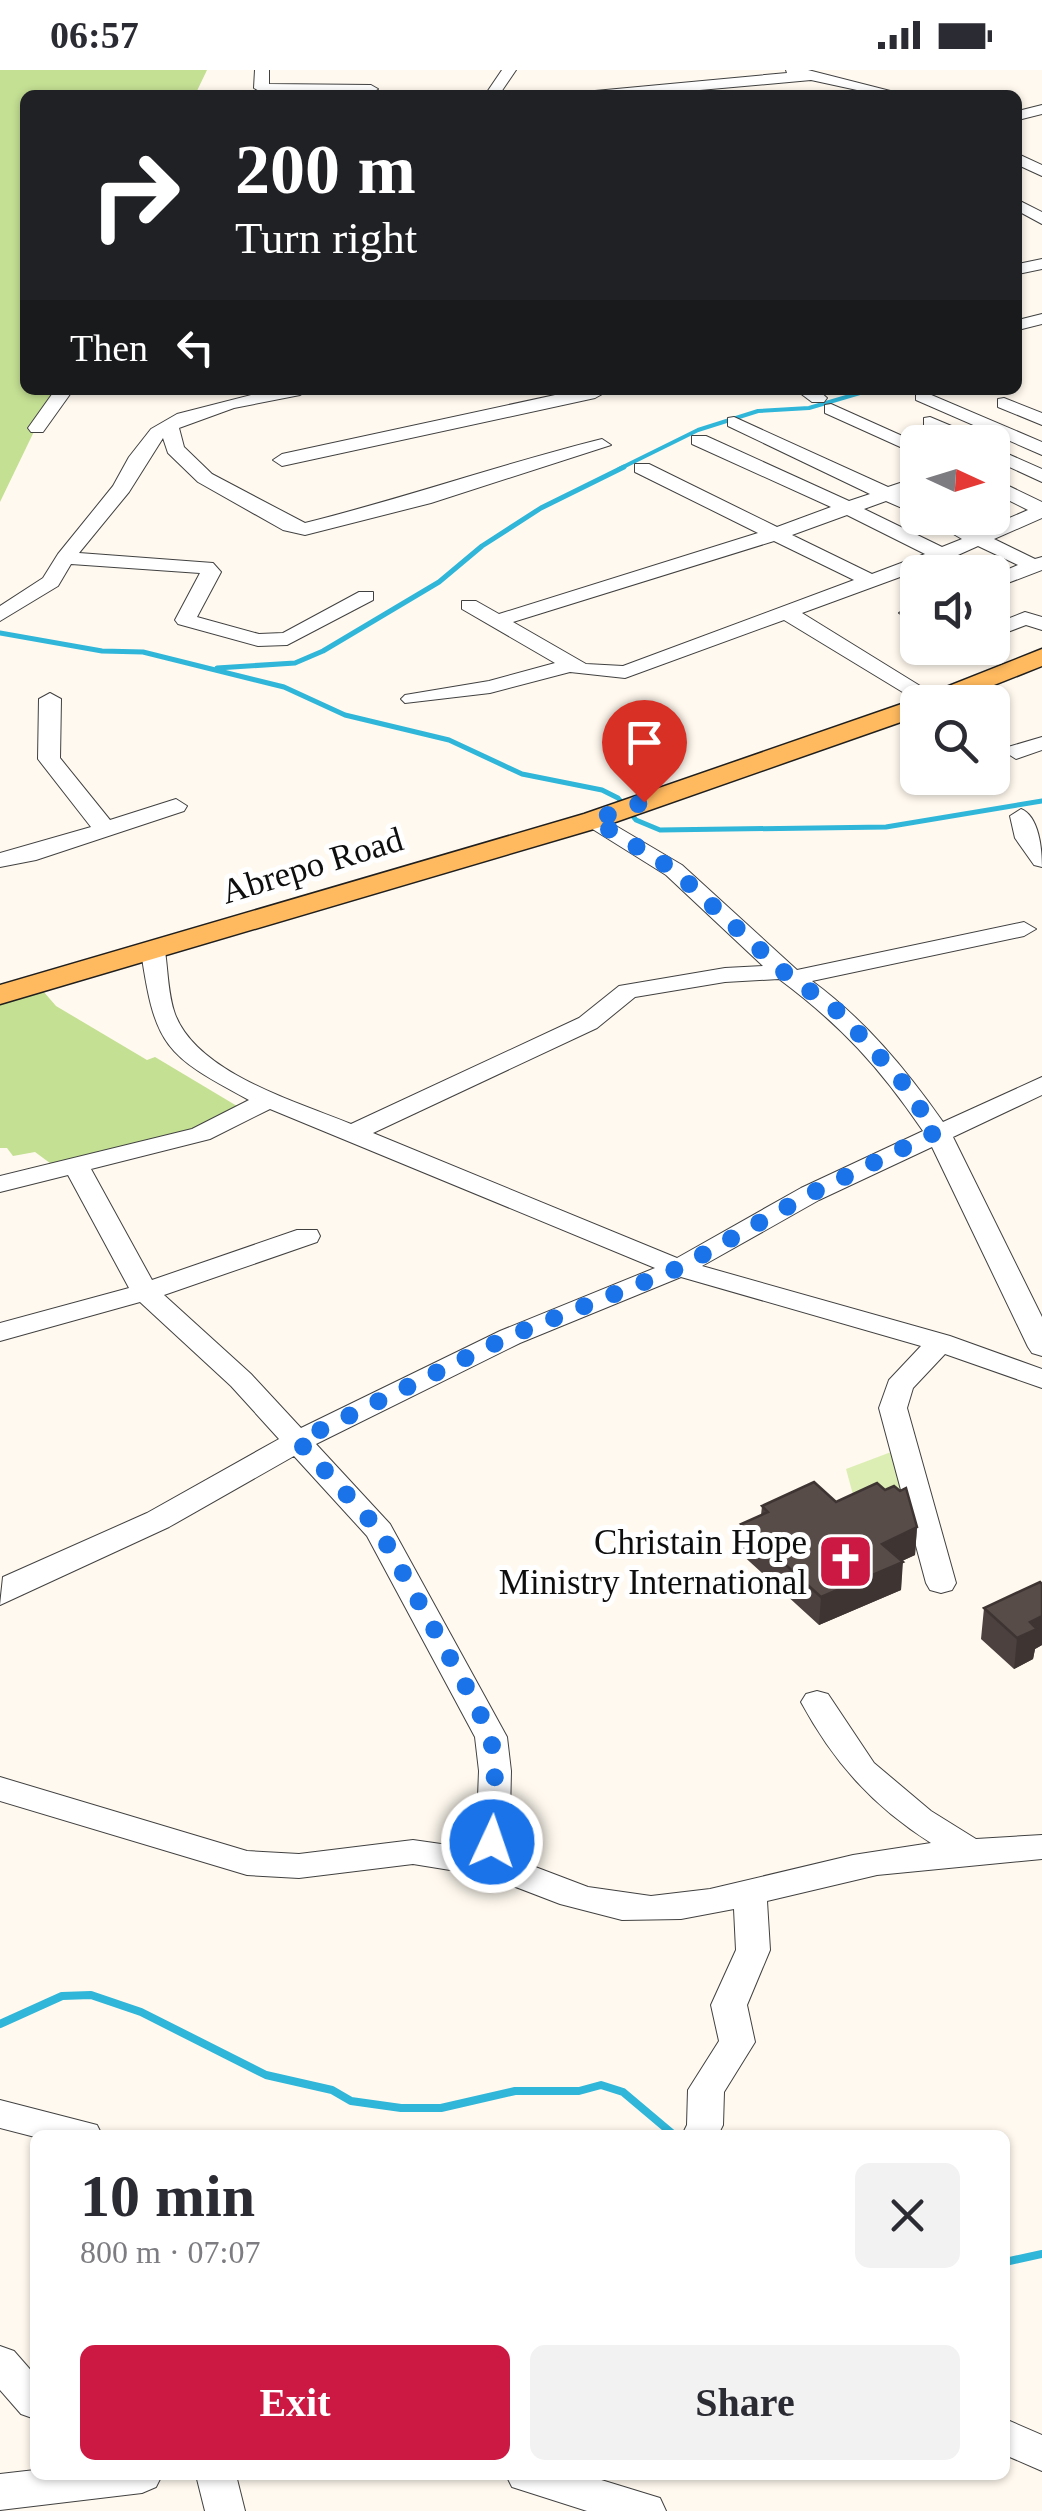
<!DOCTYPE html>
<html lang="en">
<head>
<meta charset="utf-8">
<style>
  body { margin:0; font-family:"Times New Roman",serif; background:#f2f2f3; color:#2b2b33; height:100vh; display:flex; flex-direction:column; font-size:38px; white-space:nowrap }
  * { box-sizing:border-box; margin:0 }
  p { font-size:32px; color:#7c7c81 }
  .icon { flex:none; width:55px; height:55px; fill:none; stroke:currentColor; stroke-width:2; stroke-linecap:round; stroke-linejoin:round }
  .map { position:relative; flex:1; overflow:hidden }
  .sheet { position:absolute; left:30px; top:2060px; width:980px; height:350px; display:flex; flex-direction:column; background:#fff; border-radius:15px; box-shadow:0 2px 8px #0004 }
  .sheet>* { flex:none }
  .guide { position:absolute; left:20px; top:20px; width:1002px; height:305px; border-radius:15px; box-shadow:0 2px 8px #0004; background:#202124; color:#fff; overflow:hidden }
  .needle { width:65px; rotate:94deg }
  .fabs { position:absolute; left:900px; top:355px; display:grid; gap:20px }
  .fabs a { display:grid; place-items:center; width:110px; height:110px; border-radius:15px; background:#fff; box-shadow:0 2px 8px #0004; font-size:50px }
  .pin { position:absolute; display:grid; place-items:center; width:85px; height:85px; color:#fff; margin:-102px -42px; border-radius:50% 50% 50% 0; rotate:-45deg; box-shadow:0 0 10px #0007 }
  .pin .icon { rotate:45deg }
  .me { position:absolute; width:110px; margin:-55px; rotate:3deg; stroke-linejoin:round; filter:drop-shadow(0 0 8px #0008) }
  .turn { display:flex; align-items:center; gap:35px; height:210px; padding:0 50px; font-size:45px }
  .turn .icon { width:130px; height:130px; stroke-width:2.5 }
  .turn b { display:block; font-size:70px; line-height:85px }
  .then { display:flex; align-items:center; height:95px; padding:0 50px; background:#0003; gap:20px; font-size:38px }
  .round { display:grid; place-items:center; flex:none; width:105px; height:105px; border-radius:15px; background:#f2f2f3 }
  .headline { display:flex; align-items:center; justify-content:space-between; height:170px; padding:0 50px }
  h1 { font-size:60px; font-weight:700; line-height:75px }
  .cta { display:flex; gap:20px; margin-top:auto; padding:20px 50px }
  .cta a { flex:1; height:115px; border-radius:15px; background:#cb1943; color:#fff; font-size:40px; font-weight:700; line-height:115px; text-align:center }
  .cta a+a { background:#f2f2f3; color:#2b2b33 }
  .status { display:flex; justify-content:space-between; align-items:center; height:70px; padding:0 50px; background:#fff; direction:ltr }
  .status svg { height:28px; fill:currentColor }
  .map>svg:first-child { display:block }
  .green { fill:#ddeeb5 }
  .forest { fill:#c4e093 }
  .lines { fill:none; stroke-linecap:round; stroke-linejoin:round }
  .stream-far2 { stroke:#2fb6d9; stroke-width:4 }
  .stream-far1 { stroke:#2fb6d9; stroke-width:5 }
  .stream { stroke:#2fb6d9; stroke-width:8 }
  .minor-casing { stroke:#414141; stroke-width:2 }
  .major-casing { stroke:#1f1f1f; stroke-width:3 }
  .minor { fill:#fff; fill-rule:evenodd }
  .major { fill:#ffba5f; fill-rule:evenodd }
  .wall { fill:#4c413f }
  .shaded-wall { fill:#3e3533 }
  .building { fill:#584c49; stroke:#3e3533; stroke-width:2.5 }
  .route { stroke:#1a73e8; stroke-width:18; stroke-dasharray:0 32.4 }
  .labels { text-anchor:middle; stroke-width:10; stroke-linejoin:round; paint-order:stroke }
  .street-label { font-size:35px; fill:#0e0e0e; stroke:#fff }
  .poi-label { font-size:35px; fill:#0e0e0e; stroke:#fff; text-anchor:end }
</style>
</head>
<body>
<div class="status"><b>06:57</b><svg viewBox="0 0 49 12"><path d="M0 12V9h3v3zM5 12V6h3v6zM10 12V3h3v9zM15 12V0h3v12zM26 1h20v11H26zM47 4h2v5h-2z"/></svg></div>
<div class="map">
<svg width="1042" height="2441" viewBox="0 0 1042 2441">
  <rect width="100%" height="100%" fill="#fff9ef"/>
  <path class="green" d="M899,1379L908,1428L858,1443L846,1399Z"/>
  <path class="forest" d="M0,0H207L195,25H25V320H54L0,432Z
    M43,921L56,936L147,990L155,987L242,1039L193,1059L54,1096L35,1082L13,1086L7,1078H0V934Z"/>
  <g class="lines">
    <path class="stream-far2" d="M619,399L698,360L758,341L809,338L870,320"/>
    <path class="stream-far1" d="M0,563L102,581L143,582L284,617L345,645L449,670L522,704L602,720L618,728L636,750L660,760L886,757L1042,731
      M217,598L295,593L323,581L439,512L482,476L541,438L624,397"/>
    <path class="stream" d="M0,1954L62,1926L91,1925L141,1942L266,2005L332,2020L351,2031L401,2038H441L515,2021H579L601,2015L623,2022L674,2065
      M1005,2192L1042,2184"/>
    <defs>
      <path id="minor" d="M255,0H269V14L371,15L378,19L371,23L261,22L254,18Z
        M502,0H516L499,25H485Z
        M786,0H808L906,25H880L811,10L644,25H588L595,21L787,3Z
        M1042,35V44L1018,50V41Z
        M1018,84L1042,95V106L1018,95Z
        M1018,130L1042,142V154L1018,141Z
        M1042,189V199L1018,204V194Z
        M1042,244V254L1018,260V250Z
        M55,320H73L43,362H31L28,358Z
        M271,320H309L300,325L234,338L179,358L184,377L212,404L305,453C405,428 502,394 602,369L611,375L431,433L305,465L283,460L198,412L168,383L163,368L129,422L79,483L213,493L221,502L197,547L259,564L283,563L359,522H373V530L287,575L258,576L178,554L175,550L200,503L71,494L58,516L0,551V536L43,508L58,484L113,416L129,387L151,359L177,344Z
        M578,320L604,323L595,328L282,396L273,390L282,384Z
        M796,320H818L827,328L824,332H812Z
        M922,321L1042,372V385L916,330V322Z
        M1004,328L1042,343V355L998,337V329Z
        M831,334L918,373V385L825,343V335Z
        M734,347L888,417L918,407V420L903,425L918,432V445L886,431L864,439L942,477L962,469L926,448H949L979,461L1028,440L992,422V408L1042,432V448L994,469L1035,489L1042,487V500L992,519V506L1018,495L978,476L958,485L987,502H963L941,492L802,543L938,627L941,632H919L784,550L625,608L570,602L490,623L405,633L401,629L405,625L489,611L555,593L462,539V531H476L499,544L758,463L635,402V394H649L777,457L831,437L692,374V366H706L849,431L870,424L728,356V348ZM847,445L925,484L872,504L792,465ZM774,471L854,510L623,596L586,594L513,552Z
        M930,347L980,368L982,372H959L924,356V348Z
        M992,377L1042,399V412L992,389Z
        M918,534V547L909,549L899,543Z
        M1025,542L1042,547V560L1026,555L992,568V555Z
        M50,623L61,629L60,688L110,750L176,729L187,736L184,741L36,790L0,797V783L91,757L38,689L39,629Z
        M1042,667V680L1016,689L1005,682L1008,677Z
        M1021,739C1039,746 1042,779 1042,797L1034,795L1015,768L1010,746Z
        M594,743L682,795L797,900L1024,852L1036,859L1024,866L812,911C865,950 905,998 943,1052L1042,1007V1025L953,1067L1042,1247V1286L1032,1283L1028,1277L932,1077L819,1130L702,1196L950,1266L1042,1299V1318L945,1284L913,1318L907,1338L956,1513L952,1520L941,1523L930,1520L926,1513L879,1338L889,1310L921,1276L681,1207L520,1273L316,1374L390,1454L507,1667L511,1701L509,1787L588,1817L651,1826L710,1819L853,1785L931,1773C873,1736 834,1693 801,1632L806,1624L817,1621L828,1624L874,1693L931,1741L976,1769L1042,1765V1789L877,1805L767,1831L770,1880L747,1935L755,1972L724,2022L723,2055L718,2065H682L687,2055L688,2020L719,1971L711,1935L736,1880L734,1839L681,1849L622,1850L560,1834L487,1806L413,1794L299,1808L247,1805L0,1731V1707L247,1781L299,1784L413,1770L476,1779L479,1701L475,1667L367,1466L294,1386L169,1457L0,1535L3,1507L147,1443L279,1369L231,1316L140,1232L0,1271V1253L129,1218L68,1105L0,1122V1106L192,1059L249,1030C165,985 155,977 141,881L145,876L153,874L165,881C168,901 168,925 175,944C197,1003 297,1032 351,1054L579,948L619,916L725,898L763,896L666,805L586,755L583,750ZM779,909C841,955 880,998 923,1061L801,1118L677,1188L373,1063L597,958L635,927L725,912ZM270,1039L655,1198L500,1261L301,1358L251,1304L164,1225L317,1172L320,1166L317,1160H297L152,1210L91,1099L210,1069Z
        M0,2030L97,2055L102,2065L35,2067L0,2058Z
        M0,2276L14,2281L35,2305V2349L21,2344L0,2320Z
        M1005,2349L1042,2365V2401L1005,2385Z
        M35,2400V2405H162L156,2417L142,2423L0,2440V2404Z
        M196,2405H236L245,2441H205Z
        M506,2405H585L660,2428L666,2441H587L512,2417Z"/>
      <path id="major" d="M1042,579V596L951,632H918V646L604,756L0,934V915L584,744L916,629Z"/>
    </defs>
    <use href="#minor" class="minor-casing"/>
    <use href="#major" class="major-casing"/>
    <use href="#minor" class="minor"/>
    <use href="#major" class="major"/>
  </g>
  <path class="wall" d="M836,1432L917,1457L915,1485L902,1491L901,1520L819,1555L739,1482L741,1454L761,1445L762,1436Z
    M1042,1514V1575L1035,1579L1033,1589L1014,1599L981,1569L984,1538Z"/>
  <path class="shaded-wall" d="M917,1457L915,1485L880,1501L882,1474Z
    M903,1492L901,1520L819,1555L821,1527Z
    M1042,1546V1575L1035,1579L1033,1589L1014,1599L1017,1568L1030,1552Z"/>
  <path class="building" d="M814,1412L836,1432L877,1413L885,1420L894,1416L900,1421L906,1418L917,1457L882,1474L903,1492L821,1527L741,1454L768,1442L762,1436Z
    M1040,1512L1042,1514V1546L1030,1552L1037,1559L1017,1568L984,1538Z"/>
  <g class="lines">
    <path class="route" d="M492,1772L495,1701L491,1667L474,1631L379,1460L298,1371L510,1266L679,1198L810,1124L936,1062L900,1009L840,943L784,902L674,800L594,750L644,732"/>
  </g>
  <defs>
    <symbol id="church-square" viewBox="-11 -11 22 22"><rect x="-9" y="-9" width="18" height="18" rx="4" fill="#cb1943" stroke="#fff"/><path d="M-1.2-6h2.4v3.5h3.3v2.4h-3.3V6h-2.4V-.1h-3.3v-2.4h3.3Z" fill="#fff"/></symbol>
  </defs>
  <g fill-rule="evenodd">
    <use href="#church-square" x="814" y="1460" width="63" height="63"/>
  </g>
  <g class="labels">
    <g class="street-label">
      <text transform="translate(312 795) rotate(-17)" y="12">Abrepo Road</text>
    </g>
    <g class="poi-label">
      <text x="807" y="1484">Christain Hope<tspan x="807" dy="40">Ministry International</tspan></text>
    </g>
  </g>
</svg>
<div class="fabs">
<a><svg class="needle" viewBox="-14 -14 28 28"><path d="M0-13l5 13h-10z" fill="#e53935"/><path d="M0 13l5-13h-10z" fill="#7c7c81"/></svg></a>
<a><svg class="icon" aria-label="sound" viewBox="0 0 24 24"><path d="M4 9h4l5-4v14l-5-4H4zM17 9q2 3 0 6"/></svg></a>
<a><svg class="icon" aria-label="search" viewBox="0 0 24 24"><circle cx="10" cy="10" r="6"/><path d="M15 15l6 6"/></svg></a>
</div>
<div class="pin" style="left:644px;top:732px;background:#d93025"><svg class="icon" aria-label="arrive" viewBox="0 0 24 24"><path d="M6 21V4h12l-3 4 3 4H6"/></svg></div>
<svg class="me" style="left:492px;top:1772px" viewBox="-20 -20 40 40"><circle r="17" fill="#1a73e8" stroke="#fff" stroke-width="3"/><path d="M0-11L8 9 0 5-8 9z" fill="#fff"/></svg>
<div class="guide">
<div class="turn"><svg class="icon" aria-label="right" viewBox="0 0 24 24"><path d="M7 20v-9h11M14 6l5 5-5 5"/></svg><div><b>200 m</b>Turn right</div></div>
<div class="then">Then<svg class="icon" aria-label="left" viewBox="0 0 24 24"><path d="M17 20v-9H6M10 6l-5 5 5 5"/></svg></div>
</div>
<section class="sheet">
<div class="headline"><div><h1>10 min</h1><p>800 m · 07:07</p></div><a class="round"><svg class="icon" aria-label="close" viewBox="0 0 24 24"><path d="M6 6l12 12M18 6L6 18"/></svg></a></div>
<div class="cta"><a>Exit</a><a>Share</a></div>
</section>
</div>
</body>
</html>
